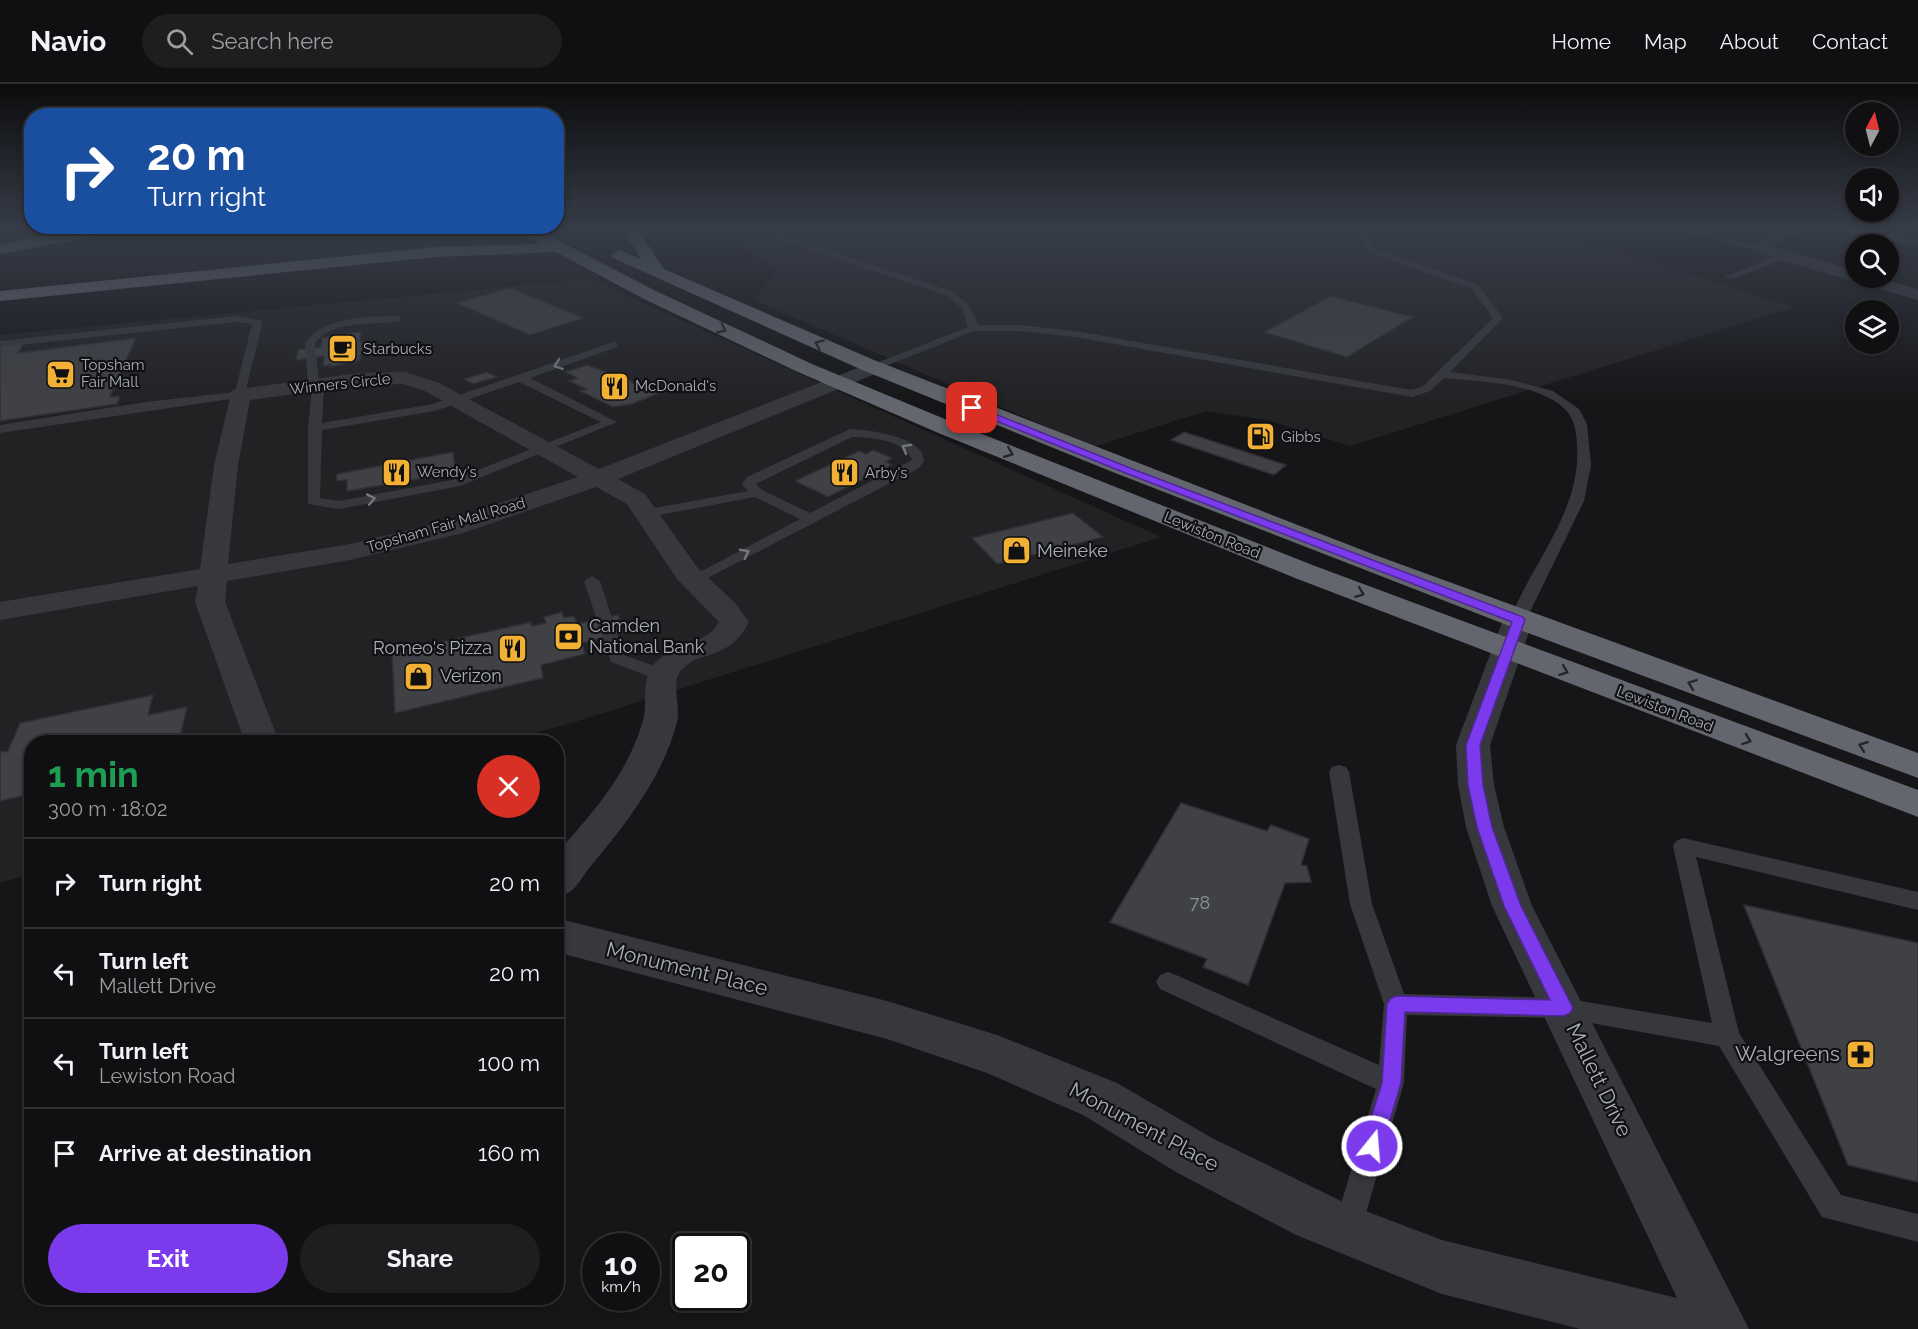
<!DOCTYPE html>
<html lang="en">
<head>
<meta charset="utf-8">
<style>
  body { margin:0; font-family:Raleway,sans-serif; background:#1e1e20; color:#f1f3f6; height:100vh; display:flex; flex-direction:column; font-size:22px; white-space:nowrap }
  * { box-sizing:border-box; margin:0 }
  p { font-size:20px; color:#9c9d9f }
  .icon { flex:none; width:33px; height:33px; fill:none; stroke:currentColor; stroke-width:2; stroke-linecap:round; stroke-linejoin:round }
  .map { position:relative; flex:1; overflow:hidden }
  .panel { position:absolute; left:24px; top:651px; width:540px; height:570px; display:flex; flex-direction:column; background:#101012; border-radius:24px; box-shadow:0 3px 9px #0003,0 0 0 2px #303032 }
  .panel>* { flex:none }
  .guide { position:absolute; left:24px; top:24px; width:540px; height:126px; border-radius:24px; box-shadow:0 3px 9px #0003,0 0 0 2px #303032; background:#1a4fa0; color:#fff; overflow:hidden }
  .needle { width:39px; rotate:7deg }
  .buttons { position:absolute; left:1845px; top:18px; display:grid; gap:12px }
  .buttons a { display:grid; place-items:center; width:54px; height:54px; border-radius:50%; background:#101012; box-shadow:0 3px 9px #0003,0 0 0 2px #303032; font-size:30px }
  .speed { position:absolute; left:582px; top:1149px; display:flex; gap:12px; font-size:30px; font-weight:700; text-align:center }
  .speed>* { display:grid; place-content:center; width:78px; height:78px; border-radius:50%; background:#101012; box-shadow:0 3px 9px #0003,0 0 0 2px #303032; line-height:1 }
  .speed small { font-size:15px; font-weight:400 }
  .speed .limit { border:3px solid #111; border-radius:9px; background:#fff; color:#111 }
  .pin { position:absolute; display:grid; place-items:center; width:51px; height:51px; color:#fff; margin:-26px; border-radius:12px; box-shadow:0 3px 9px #0006 }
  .me { position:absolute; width:66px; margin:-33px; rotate:17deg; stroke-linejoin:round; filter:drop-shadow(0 0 4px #0008) }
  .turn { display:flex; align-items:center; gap:21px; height:126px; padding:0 24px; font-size:27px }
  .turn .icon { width:78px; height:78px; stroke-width:2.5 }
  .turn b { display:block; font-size:42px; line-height:51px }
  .round { display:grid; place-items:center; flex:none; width:63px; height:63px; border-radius:32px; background:#1e1e20 }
  .summary { display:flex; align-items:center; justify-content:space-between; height:102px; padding:0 24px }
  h1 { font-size:36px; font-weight:700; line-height:45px; color:#1e9e55 }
  .cta { display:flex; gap:12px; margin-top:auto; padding:12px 24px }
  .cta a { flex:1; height:69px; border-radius:36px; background:#7c3aed; color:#fff; font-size:24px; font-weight:700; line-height:69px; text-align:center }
  .cta a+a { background:#1e1e20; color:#f1f3f6 }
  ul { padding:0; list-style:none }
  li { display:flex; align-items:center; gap:18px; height:90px; padding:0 24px; border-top:2px solid #303032 }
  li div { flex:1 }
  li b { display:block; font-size:22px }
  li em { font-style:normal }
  header { display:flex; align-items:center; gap:36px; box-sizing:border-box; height:84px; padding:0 30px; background:#101012; border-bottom:2px solid #303032 }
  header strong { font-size:28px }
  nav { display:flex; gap:33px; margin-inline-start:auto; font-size:21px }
  .search { width:420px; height:54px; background:#1e1e20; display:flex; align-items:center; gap:15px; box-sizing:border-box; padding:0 21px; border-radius:33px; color:#9c9d9f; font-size:22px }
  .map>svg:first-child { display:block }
  .built { fill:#222225 }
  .building { fill:#404145; stroke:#303034; stroke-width:1.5 }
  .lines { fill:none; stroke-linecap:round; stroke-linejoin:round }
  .lane { fill:#37383d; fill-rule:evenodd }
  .street { fill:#37383d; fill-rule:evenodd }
  .highway { fill:#63666e; fill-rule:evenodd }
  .oneway { stroke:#26262a }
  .oneway2 { stroke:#757881 }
  .route { fill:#7c3aed; stroke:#51269a; stroke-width:1.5 }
  .labels { text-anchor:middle; stroke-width:4.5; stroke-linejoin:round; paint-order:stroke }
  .far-poi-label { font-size:15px; fill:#a8adb8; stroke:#111113; text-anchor:start }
  .far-street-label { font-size:15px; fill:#a8adb8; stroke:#111113 }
  .poi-label { font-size:18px; fill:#a8adb8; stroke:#111113; text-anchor:start }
  .near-number-label { font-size:18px; fill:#8e929b }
  .near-street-label { font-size:21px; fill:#a8adb8; stroke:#111113 }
  .near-poi-label { font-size:21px; fill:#a8adb8; stroke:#111113; text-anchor:end }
</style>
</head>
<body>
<header>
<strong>Navio</strong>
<div class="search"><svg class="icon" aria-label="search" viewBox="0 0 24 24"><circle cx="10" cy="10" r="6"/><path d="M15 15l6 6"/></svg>Search here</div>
<nav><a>Home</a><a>Map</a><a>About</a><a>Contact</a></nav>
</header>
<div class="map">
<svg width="1918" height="1245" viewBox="0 0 1918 1245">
  <rect width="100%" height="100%" fill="#161618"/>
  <path class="built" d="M731,144H1544L1794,223L1350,362L1267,336L1206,327L1093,363L754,216L777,186L738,159Z
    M590,195L1161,453L578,637L502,658H32L31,790L0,799V251Z"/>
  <path class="building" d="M510,204L583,234L530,251L457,219Z
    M1331,212L1413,233L1347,273L1264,248Z
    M357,248L361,249L360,258L373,257V266L361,268L360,276L330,283L331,281L323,282L324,272L296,276L298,266L321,263L322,254Z
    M136,254L110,313L120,312L117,320L0,337V262L24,259L18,269Z
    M587,281L622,294L626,292L633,299L637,297L662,308L632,320L613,323L580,307L587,305L569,297L577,294L565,288Z
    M487,288L497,293L473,300L464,295Z
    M1184,348L1286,381L1274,391L1171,356Z
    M873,366L892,374L886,378L892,381L828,413L795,397L859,367L866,370Z
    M453,368L455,386L430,390V393L347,407V396L336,397L337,390Z
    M1073,429L1103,453L997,480L972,454Z
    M562,528L564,534L574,532L577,540L618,531L624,549L582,559L585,570L541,581L543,594L395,629L392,569L531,538L532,542L546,539L544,533Z
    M153,611L148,631L187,623L179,658H32V710L0,717V668L8,667L20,639Z
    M1181,719L1267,747L1271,741L1309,755L1301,781L1307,782L1311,798L1285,799L1248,901L1203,883L1207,875L1110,838Z
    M1744,821L1918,859V1098L1848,1081Z"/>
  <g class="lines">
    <path class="lane" d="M773,144H781L786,152L951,207L969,221L978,241H1021L1075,247L1411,306L1422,303L1493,234L1472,205L1367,168L1360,149L1364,144H1373L1368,149L1374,164L1478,201L1503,234L1450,288L1512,296L1553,307L1579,325L1587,340L1591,381L1584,417L1526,536L1518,541L1512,539L1510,536C1533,476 1582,427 1577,359C1576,343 1573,330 1559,320C1527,298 1481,298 1444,294L1430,307L1412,313L1075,253L1021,247H974L873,287L869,286V282L968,243L962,224L945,211L780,156Z
      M1672,144H1688L1772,166L1768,169Z
      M1784,169L1788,172L1787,174L1732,195L1724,193Z
      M236,232L263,237L244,313L0,349V341L146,318L235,308L252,240L236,238L0,263V257Z
      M396,232L400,233V237C373,242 334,235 315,259L319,298L324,301L322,339L433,320L613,258L617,259V263L530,294L617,338L460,402L339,425L308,420V344L312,304L308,301L305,259C324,232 366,233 396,232ZM519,298L601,338L452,396L339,417L320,414L322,346L435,327Z
      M850,345C868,346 924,352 924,377L919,384L698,499L693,501L685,496L800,435L755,413L649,433L642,429L649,425L748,407L742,400L747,393ZM852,353C869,353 906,356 912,376L810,429L762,406L756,400Z
      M592,492L600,497L624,571L668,587L671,591L668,595H656L611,578L584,497Z
      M1339,681L1346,683L1349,688L1372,820L1404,910L1563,914L1712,939L1673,762L1676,757L1683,754L1918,808V826L1696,773L1739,949L1841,1111L1918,1130V1158L1822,1133L1719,962L1563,934L1407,931L1404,999L1361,1146L1357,1156L1347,1160L1337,1156L1333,1146L1376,1005L1160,905L1156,898L1160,891L1168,888L1176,891L1379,981L1384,920L1350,820L1329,688L1332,683Z"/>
    <path class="street" d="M1785,144H1806L1772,162L1856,187V194H1878L1918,205V216L1787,178L1752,165L1750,162Z
      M1842,144H1874L1918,153V163L1849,149Z
      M873,278L880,280L883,284L880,288L618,395L645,410L697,483L736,520L749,538C728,579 699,564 680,588C671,600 681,623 677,638C663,693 626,740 590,783C584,790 577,803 570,808C566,810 560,811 556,812V770C592,730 626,692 642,640C649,621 640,600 652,583C669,559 705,563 719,538L677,495L627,420L596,403L463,449L350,476L227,497L225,518L279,658H245L195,518L198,502L0,536V518L200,485L214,381L232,306L359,289L405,288L439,299L599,385ZM403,300L425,307L578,393L446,437L350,460L228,480L238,381L250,316L359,301Z
      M1518,527L1529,530L1533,536L1490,661L1494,701L1504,743L1532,822L1749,1245H1580L1442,1210L1296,1151L1176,1088L1083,1031L987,989L887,955L556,868V834L887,917L997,951L1117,999L1212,1054L1347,1120L1442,1156L1677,1214L1492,822L1466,743L1458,701L1456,661L1503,536L1507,530Z"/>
    <path class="highway" d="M86,144H120L113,149L0,170V160Z
      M515,144H534L656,207L812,280L952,338L1315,482L1918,706V733L1295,494L936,348L798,288L644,215L556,168L436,173L0,217V207L436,163L540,160Z
      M622,144H637L664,185L874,276L1375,471L1918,669V694L1512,543L1110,387L860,285L613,174L611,171L619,166L641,175Z"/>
  </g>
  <defs><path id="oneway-chevron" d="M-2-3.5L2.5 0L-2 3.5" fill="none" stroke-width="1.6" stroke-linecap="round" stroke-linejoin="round" transform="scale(1.5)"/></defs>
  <g class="oneway">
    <use href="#oneway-chevron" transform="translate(722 245) rotate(25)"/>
    <use href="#oneway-chevron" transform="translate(819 260) rotate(-156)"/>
    <use href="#oneway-chevron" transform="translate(1009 369) rotate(22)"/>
    <use href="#oneway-chevron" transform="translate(1360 509) rotate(21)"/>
    <use href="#oneway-chevron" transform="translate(1564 587) rotate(21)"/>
    <use href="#oneway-chevron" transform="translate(1692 600) rotate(-160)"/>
    <use href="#oneway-chevron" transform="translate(1747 656) rotate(20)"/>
    <use href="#oneway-chevron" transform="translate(1863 662) rotate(-160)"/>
  </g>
  <g class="oneway2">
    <use href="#oneway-chevron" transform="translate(558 281) rotate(161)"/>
    <use href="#oneway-chevron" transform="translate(906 364) rotate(-151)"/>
    <use href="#oneway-chevron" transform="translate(371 415) rotate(-11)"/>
    <use href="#oneway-chevron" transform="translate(745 469) rotate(-27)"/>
  </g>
  <linearGradient id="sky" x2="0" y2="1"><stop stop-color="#0c0c0d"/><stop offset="0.45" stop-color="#363c48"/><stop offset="1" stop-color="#363c48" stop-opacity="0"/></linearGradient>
  <rect width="1918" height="319" fill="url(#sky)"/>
  <path class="route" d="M969,322H975L1135,386L1523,533L1525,536L1480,661L1483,701L1492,743L1521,822L1573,924L1570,929L1563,932L1405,928L1401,999L1380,1069L1372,1072L1365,1069L1362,1062L1382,999L1387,920L1390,915L1396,912L1550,916L1504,822L1477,743L1468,701L1466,661L1512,538L1128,390L969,326Z"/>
  <defs>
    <symbol id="cafe-square" viewBox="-11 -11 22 22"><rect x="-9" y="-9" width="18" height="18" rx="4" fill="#f2b134" stroke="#111113"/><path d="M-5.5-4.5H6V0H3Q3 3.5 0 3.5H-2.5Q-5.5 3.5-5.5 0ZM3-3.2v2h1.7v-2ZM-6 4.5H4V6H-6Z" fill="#111"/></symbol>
    <symbol id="supermarket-square" viewBox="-11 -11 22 22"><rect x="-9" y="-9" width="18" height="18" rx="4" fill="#f2b134" stroke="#111113"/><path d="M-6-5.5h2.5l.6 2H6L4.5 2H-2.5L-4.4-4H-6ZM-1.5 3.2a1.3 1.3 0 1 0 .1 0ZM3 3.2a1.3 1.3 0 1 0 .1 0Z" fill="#111"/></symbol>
    <symbol id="restaurant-square" viewBox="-11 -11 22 22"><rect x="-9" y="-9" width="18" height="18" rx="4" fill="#f2b134" stroke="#111113"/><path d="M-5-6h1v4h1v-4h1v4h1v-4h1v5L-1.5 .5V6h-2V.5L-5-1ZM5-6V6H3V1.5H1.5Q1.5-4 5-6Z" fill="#111"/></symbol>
    <symbol id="fuel-square" viewBox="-11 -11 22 22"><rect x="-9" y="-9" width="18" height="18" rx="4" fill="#f2b134" stroke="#111113"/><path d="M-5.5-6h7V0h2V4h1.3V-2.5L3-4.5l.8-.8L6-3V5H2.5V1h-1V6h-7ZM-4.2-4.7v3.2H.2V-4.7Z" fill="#111"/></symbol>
    <symbol id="shop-square" viewBox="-11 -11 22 22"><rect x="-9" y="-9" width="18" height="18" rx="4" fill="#f2b134" stroke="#111113"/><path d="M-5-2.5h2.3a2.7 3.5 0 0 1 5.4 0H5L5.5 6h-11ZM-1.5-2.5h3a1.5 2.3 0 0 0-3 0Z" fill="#111"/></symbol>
    <symbol id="bank-square" viewBox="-11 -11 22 22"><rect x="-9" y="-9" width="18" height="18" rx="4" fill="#f2b134" stroke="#111113"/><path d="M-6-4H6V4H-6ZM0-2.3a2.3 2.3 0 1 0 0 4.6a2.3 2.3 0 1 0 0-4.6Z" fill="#111"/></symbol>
    <symbol id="pharmacy-square" viewBox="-11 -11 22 22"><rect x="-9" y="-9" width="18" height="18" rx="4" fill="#f2b134" stroke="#111113"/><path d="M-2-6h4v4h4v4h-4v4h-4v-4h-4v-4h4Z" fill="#111"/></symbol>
  </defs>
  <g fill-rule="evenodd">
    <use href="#cafe-square" x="326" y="248" width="33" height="33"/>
    <use href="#supermarket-square" x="44" y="274" width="33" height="33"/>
    <use href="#restaurant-square" x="598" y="286" width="33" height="33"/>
    <use href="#fuel-square" x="1244" y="336" width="33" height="33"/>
    <use href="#restaurant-square" x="380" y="372" width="33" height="33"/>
    <use href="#restaurant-square" x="828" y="372" width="33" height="33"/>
    <use href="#shop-square" x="1000" y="450" width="33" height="33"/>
    <use href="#bank-square" x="552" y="536" width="33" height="33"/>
    <use href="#restaurant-square" x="496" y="548" width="33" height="33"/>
    <use href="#shop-square" x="402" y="576" width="33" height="33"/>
    <use href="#pharmacy-square" x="1844" y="954" width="33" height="33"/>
  </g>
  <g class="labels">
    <g class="far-poi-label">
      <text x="363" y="270">Starbucks</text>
      <text x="81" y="286">Topsham<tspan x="81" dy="17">Fair Mall</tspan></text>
      <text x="635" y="307">McDonald's</text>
      <text x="1281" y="358">Gibbs</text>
      <text x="417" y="393">Wendy's</text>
      <text x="865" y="394">Arby's</text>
    </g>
    <g class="far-street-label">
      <text transform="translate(340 300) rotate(-6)" y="5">Winners Circle</text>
      <text transform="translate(446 441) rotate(-16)" y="5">Topsham Fair Mall Road</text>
      <text transform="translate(1212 451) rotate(22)" y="5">Lewiston Road</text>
      <text transform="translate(1665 625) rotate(21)" y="5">Lewiston Road</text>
    </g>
    <g class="poi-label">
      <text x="1037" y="473">Meineke</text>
      <text x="589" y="548">Camden<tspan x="589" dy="21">National Bank</tspan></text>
      <text x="492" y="570" text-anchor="end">Romeo's Pizza</text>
      <text x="440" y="598">Verizon</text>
    </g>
    <g class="near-number-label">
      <text x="1200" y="825">78</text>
    </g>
    <g class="near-street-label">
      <text transform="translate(687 885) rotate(14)" y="7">Monument Place</text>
      <text transform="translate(1599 996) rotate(64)" y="7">Mallett Drive</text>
      <text transform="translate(1144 1043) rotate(28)" y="7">Monument Place</text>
    </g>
    <g class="near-poi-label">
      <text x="1840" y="977">Walgreens</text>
    </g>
  </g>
</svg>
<div class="buttons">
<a><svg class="needle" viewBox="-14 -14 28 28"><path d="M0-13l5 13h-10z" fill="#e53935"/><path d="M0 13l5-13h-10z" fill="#9c9d9f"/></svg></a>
<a><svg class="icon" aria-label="sound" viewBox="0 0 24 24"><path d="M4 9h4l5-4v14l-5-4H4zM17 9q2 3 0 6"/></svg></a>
<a><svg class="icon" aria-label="search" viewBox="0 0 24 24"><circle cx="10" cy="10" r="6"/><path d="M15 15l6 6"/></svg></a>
<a><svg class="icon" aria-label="layers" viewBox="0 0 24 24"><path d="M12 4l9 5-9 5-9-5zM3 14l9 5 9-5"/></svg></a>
</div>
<div class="speed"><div>10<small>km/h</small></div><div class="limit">20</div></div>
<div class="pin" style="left:972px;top:324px;background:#d93025"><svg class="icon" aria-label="arrive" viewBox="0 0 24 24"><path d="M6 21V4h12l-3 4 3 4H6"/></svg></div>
<svg class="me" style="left:1372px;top:1062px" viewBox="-20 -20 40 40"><circle r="17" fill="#7c3aed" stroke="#fff" stroke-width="3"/><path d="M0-11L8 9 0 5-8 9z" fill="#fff"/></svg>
<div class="guide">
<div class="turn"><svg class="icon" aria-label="right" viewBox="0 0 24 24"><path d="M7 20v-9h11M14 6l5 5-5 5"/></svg><div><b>20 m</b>Turn right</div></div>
</div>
<section class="panel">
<div class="summary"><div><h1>1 min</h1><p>300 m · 18:02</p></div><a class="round" style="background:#d93025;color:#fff"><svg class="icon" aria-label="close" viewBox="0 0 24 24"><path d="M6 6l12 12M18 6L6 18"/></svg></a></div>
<ul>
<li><svg class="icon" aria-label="right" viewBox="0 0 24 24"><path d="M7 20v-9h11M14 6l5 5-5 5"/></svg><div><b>Turn right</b></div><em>20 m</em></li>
<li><svg class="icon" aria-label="left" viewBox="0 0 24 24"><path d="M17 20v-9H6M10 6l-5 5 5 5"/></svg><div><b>Turn left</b><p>Mallett Drive</p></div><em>20 m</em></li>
<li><svg class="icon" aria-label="left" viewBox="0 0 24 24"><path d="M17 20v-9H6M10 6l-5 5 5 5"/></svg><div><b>Turn left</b><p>Lewiston Road</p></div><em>100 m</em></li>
<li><svg class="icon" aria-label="arrive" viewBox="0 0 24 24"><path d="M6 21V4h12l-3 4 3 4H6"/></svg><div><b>Arrive at destination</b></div><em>160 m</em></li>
</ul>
<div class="cta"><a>Exit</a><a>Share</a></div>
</section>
</div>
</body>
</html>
